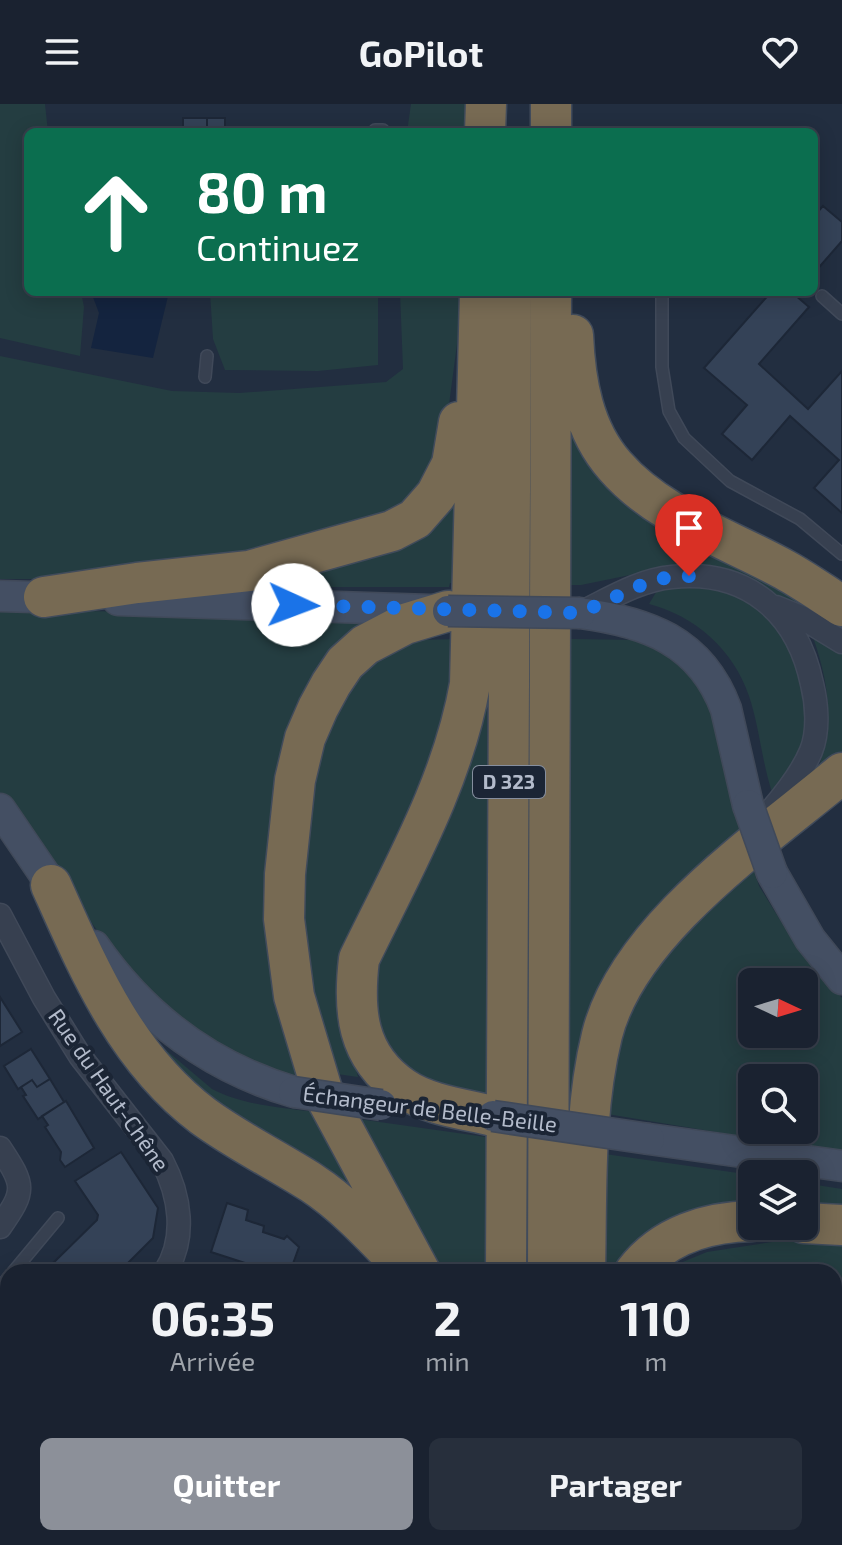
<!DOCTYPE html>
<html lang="fr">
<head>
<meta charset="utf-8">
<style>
  body { margin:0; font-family:"Exo 2",sans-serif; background:#272f3c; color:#f1f3f6; height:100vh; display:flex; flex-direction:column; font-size:30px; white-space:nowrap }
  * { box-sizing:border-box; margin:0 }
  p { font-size:26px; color:#9fa4ab }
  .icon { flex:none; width:44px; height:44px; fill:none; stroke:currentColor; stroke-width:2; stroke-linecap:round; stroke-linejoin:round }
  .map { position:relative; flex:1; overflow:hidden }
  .details { position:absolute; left:0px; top:1160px; width:842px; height:282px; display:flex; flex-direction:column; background:#1a2230; border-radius:24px 24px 0 0; box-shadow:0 4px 20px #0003,0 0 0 2px #383f4c }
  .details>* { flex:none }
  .banner { position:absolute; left:24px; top:24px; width:794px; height:168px; border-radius:12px; box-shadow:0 4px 20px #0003,0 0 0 2px #383f4c; background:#0b6e4f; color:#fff; overflow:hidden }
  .needle { width:52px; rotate:94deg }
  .controls { position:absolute; left:738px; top:864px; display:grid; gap:16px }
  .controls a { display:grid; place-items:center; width:80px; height:80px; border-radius:12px; background:#1a2230; box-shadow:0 4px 20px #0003,0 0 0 2px #383f4c; font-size:40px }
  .pin { position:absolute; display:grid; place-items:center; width:68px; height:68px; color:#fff; margin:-82px -34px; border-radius:50% 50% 50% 0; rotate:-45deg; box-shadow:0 0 8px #0007 }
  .pin .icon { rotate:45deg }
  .me { position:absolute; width:88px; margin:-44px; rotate:92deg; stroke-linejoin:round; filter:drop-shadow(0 0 6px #0008) }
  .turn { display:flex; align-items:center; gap:28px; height:168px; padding:0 40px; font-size:36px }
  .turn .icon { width:104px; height:104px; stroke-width:2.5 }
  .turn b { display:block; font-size:56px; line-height:68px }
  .eta { display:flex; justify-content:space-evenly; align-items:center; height:136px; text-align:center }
  .eta b { font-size:48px; font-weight:700; line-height:56px }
  .primary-button { display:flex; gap:16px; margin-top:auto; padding:16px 40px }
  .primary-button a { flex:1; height:92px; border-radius:12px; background:#8c9099; color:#fff; font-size:32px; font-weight:700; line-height:92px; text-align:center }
  .primary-button a+a { background:#272f3c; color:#f1f3f6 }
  header { display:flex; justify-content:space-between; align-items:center; height:104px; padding:0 40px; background:#1a2230; font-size:36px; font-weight:700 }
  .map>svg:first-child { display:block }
  .green { fill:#243d41; fill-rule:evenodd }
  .water { fill:#14243f }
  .building { fill:#344257; stroke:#1d2737; stroke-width:2 }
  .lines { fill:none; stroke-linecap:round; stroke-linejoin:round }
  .lane-casing { stroke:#404959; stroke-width:14 }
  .street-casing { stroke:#404959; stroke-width:25 }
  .secondary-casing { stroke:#404959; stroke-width:33 }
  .highway-casing { stroke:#414b5b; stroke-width:43 }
  .lane { stroke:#374050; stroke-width:11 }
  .street { stroke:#374050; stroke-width:22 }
  .secondary { stroke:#444f63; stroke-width:30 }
  .highway { stroke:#776a53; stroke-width:40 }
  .secondary-bridge-casing { stroke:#404959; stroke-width:33; stroke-linecap:butt }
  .secondary-bridge { stroke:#444f63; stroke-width:30 }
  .route { stroke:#1a73e8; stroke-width:14; stroke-dasharray:0 25.2 }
  .labels { text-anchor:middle; stroke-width:8; stroke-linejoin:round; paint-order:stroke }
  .shield { fill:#1b2535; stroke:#858e9e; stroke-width:2 }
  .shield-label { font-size:20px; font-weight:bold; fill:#b3bbcb }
  .street-label { font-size:22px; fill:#b3bbcb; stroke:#1b2535 }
</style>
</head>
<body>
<header><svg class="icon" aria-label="menu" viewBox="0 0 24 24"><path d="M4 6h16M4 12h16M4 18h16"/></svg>GoPilot<svg class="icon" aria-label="heart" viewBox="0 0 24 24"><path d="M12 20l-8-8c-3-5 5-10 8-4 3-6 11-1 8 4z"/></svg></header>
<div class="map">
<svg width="842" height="1441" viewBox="0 0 842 1441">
  <rect width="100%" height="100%" fill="#222e40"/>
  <path class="green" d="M0,0H45L48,28H28V188H81L84,203L80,252L0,234Z
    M411,0H476L475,28H407Z
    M210,188H378V261L318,267L225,266L213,235Z
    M400,188H464L440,368L419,398L232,458L33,475H0V252L172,287L239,289L386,278L403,265Z
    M570,330L581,331L842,511V533L761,482L640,473L635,470L581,481H570Z
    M458,386L461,479H450L449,483H256Z
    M680,481L711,483L751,498L775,517L792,543L810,609L804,644L774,694C762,661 760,625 749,592C733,545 695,512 649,500L658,485Z
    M0,505L364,513L356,536L283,679L300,972L276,971L240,958L139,883L60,776L0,689Z
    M813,533L842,550V660L817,669C834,618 830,583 813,533Z
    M463,535L427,694L352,948L358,973L330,969L296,843L298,705L348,572L414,536Z
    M487,535V992L398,970L362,888Z
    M571,535L635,536L665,546L681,558L711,599L741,728L620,863L566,1168Z
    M752,760L759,782L785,824L842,894V1049L595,1008L645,861ZM752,878H804V930H752ZM752,974H804V1026H752Z
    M147,930L212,985C242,1001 282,1004 315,1008L367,1103L218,1011Z
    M344,1013L486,1033L485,1168H435Z
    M598,1049L752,1071V1105L623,1168H594Z
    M804,1079L842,1085V1109L804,1107Z
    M785,1136L842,1139V1224L834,1223V1168H664L668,1164L707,1148Z
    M834,1355L842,1356V1441H600L601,1434H834Z"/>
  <path class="water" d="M91,188H169L153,254L91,244L99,209Z"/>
  <path class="building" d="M183,14H207V23L199,24V28H183Z
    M207,14H225V26H207Z
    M823,102L842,118V137L814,169V112Z
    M771,188H798L795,191L809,203L759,260L808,305L842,267V409L814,384L839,356L790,312L752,356L722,330L747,301L704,264Z
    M0,893L22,928L0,942Z
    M31,945L50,975L37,983L32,976L18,985L4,962Z
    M50,975L64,998L38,1015L23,992L26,991L21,983L32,976L37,983Z
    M66,997L94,1044L65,1063L60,1056L61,1048L45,1023L48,1021L42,1012Z
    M121,1048L158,1104L153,1134L119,1168H44L97,1116L98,1111L75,1077Z
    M227,1099L248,1106L246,1116L264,1122L263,1128L284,1135L287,1132L299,1143L290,1168H249L251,1161L211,1148Z
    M8,1203V1231L0,1223V1211Z
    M6,1230L8,1232V1303L0,1311V1235Z
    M8,1356V1434H41L48,1441H76H0V1364Z
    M251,1436H338V1441H251Z"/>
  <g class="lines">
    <defs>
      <path id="lane" d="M375,26H383
        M662,188V263L669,307L684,334L730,377L800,415L842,450
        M822,192L842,210
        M205,273L207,252
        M13,1168L58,1114
        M0,1184L8,1174
        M363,1434V1441"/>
      <path id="street" d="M776,503L801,513L842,538
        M580,509C609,495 639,476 672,473C747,465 797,508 812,580C817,600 819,627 811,647C801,671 783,693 766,712
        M0,811L44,894L80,952L162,1057C180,1091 187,1134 165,1168
        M0,1044C25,1082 26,1086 0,1123
        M0,1336L8,1328
        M202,1434L205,1441"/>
      <path id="secondary" d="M0,492L66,494
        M118,496L430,506
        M580,509C647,518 701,537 726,605L748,701
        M0,705L64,799
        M772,769L810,835L842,875
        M94,842C144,914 209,963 294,988
        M649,1035L842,1062"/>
      <path id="highway" d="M485,28L486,0
        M551,28V0
        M480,188L470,580C453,678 402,766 359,855C353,906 356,952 403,984C428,1001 464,1005 493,1012
        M573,231C575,277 583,326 615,362C658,412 729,435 785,466C805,477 823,490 842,502
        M44,493L137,479L249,467L392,427L415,415L436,391L452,360L459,318
        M51,781C89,866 126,954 203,1012C237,1037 276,1056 312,1079C344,1100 371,1129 397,1156
        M804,1119L842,1121
        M420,1168L322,986L294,892L284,815L285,770L295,676L305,634L318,604L331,580L345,559L365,541L405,520L448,507
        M506,1168L511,188
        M548,1168L551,188
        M585,1168C587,1089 583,1008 602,931C628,826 762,736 842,669
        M635,1168C663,1131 708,1118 752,1117
        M479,1434L480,1441
        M548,1434V1441
        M576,1441L577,1434"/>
    </defs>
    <use href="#lane" class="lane-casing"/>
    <use href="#street" class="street-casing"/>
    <use href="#secondary" class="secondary-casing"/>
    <use href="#highway" class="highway-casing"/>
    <use href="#lane" class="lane"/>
    <use href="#street" class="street"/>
    <use href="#secondary" class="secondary"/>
    <use href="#highway" class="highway"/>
    <defs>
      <path id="secondary-bridge" d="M448,507L580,509
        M748,701L772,769
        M294,988L381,1001
        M493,1012L649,1035"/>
    </defs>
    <use href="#secondary-bridge" class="secondary-bridge-casing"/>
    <use href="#secondary-bridge" class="secondary-bridge"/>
  </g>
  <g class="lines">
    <path class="route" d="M293,501L580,509L646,479L669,473L689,472"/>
  </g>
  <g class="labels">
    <rect class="shield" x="473" y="662" width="72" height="32" rx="6"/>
    <g class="shield-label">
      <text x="509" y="685">D 323</text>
    </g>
    <g class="street-label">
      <text transform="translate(109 986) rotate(55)" y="8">Rue du Haut-Chêne</text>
      <text transform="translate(430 1005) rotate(7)" y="8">Échangeur de Belle-Beille</text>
    </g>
  </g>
</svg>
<div class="controls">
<a><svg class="needle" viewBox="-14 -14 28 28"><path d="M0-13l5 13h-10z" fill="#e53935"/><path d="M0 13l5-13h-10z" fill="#9fa4ab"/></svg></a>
<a><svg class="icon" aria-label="search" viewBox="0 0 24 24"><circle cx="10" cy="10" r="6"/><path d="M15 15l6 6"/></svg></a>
<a><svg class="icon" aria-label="layers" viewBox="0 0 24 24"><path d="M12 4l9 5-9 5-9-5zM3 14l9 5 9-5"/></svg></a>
</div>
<div class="pin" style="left:689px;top:472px;background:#d93025"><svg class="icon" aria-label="arrive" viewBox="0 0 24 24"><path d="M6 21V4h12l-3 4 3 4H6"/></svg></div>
<svg class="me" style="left:293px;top:501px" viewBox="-20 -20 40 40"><circle r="19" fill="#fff"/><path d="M0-13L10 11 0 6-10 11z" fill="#1a73e8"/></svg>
<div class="banner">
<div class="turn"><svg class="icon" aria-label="ahead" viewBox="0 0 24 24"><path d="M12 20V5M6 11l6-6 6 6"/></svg><div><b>80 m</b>Continuez</div></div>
</div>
<section class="details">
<div class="eta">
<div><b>06:35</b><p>Arrivée</p></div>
<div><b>2</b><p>min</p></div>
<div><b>110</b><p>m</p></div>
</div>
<div class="primary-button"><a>Quitter</a><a>Partager</a></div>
</section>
</div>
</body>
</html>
